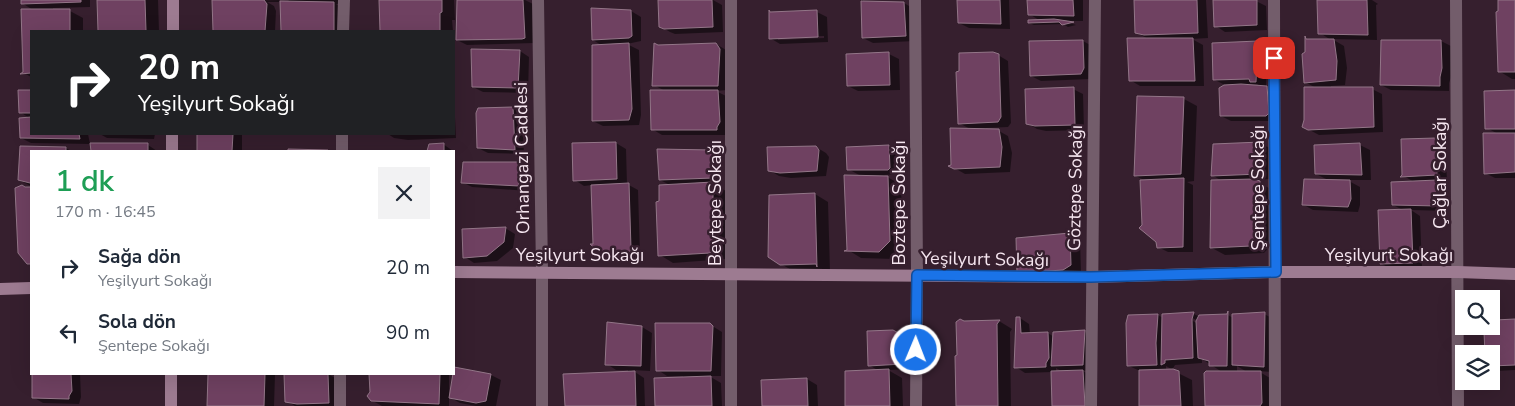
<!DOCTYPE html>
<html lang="tr">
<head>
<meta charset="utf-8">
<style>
  body { margin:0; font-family:"Nunito Sans",sans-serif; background:#f2f2f3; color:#1f2937; height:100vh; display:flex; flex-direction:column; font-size:19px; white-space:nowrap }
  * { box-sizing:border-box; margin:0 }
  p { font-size:16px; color:#747a83 }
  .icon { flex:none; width:28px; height:28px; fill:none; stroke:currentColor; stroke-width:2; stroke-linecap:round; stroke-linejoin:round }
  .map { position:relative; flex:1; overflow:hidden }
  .drawer { position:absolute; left:30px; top:150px; width:425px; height:225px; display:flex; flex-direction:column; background:#fff; border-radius:0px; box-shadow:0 5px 20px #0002 }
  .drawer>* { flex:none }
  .banner { position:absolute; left:30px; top:30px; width:425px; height:105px; border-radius:0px; box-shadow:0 5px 20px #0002; background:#202124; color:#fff; overflow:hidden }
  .fabs { position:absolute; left:1455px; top:290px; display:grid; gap:10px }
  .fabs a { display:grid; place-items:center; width:45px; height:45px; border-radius:0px; background:#fff; box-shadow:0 5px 20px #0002; font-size:25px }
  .pin { position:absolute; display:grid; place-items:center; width:42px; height:42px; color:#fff; margin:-21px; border-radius:10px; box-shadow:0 2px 8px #0006 }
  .me { position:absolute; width:55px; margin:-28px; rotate:1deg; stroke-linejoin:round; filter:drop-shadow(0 0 4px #0008) }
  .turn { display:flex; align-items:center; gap:18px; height:105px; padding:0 25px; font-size:22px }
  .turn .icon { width:65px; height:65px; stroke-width:2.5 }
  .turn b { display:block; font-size:35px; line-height:42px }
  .round { display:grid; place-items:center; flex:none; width:52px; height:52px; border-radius:0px; background:#f2f2f3 }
  .overview { display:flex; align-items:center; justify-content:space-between; height:85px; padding:0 25px }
  h1 { font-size:30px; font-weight:600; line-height:38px; color:#1e9e55 }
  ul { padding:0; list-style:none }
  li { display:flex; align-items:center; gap:15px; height:65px; padding:0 25px }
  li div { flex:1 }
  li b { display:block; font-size:19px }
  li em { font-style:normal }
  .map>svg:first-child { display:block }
  .shadow { fill:#0007; fill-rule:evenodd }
  .building { fill:#6f4161; stroke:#937688 }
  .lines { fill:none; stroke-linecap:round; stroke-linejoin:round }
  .street { stroke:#735d6b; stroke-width:12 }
  .secondary { stroke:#9d7b91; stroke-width:12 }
  .route-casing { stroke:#114b97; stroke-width:12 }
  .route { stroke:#1a73e8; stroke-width:9 }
  .labels { text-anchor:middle; stroke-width:5; stroke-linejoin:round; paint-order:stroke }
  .street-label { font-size:18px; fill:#f6e6f0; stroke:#361f2e }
</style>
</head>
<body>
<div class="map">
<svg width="1515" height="406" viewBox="0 0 1515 406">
  <rect width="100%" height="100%" fill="#361f2e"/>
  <path class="shadow" d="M22,0H90V7L53,8V10L70,11L83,18V31H31V77L24,73L33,10L22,3Z
    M98,0H158L159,31H99Z
    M279,0V2H267L274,6L276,11L275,31H215L213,1Z
    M288,0H350V4H336L344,9L343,31H282L281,2L292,3Z
    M380,0H454L455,20H452L453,31H381Z
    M458,0H525L533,4L534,43L467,45L457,40Z
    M659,0H713L722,5L723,32L675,34L670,32L660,26Z
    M855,0H865H863V2L904,3L914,9L915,41L873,43L863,38L862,0Z
    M958,0H1009L1010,29L969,28L959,23Z
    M1029,0H1083V21H1067V22L1076,25L1068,27L1063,24L1034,25L1029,23L1039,20L1029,14Z
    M1135,0H1206L1208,38L1192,39L1203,45L1204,86H1140L1130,80L1148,39L1136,32Z
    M1215,0L1256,1L1266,6L1267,30L1225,32L1216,26Z
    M1319,0H1372L1378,4L1376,5L1377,40L1332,39L1344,46L1347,68L1345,85L1331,86V88L1372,89L1382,94L1383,132L1319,135L1304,127L1316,88L1305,82L1331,40L1320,33Z
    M1500,0H1515V79H1512L1499,71Z
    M631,11L641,17V41L627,44L639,50L641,115L639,125L603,126L593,121L603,46L593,40Z
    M817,12L827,17L828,42L780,44L770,38ZM824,36V38L778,40V37Z
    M1083,41L1092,46L1091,79L1041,81L1031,76Z
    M1382,41H1441L1451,46L1452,74L1449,83V91L1391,90L1381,85Z
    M1258,43L1267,48L1266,87L1276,93L1277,121H1231L1221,116L1225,85L1215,80ZM1250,84H1257L1262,87L1250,86Z
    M716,44L726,50L727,90L716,91L728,97L726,135H662L652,129L665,91L654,85L658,46Z
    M520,51L529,57L528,93L483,92L473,87Z
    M889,54L899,59L900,90L858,91L848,86Z
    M998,55L1008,61L1011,123L1008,127L986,128V130L999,131L1008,136L1012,153L1010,172L965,174L951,166L972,130L959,123Z
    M1073,89L1083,94L1084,130L1046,131L1037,129L1027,123Z
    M19,91H31V134H88L90,144L31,143L21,138L31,119L20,112Z
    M1515,91V178H1495L1485,173L1498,134L1487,128Z
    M454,97L456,138L408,140L394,138L388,134H454Z
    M1184,99L1197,106L1194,181L1187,182L1193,185V252H1168L1158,247L1157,242L1143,225L1146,181L1136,176Z
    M513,108L522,113L524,154L488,153L478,148Z
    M100,134H155L154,139L107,138Z
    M198,134H242V151H198Z
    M1436,139L1445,145L1447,180L1437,181L1447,186L1448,211L1411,210L1420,216L1422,268L1391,269L1382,264L1403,210L1393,205L1414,182L1404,176Z
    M616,143L626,149L627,184L638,190L640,255L638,262L613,260L603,254L594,244L592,185L584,186L575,180Z
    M1261,143L1271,149L1269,179L1253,180L1273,190L1272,244L1264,253L1225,255L1212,248L1222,181L1212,175L1214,145Z
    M92,144L148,145L157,151H92Z
    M443,144L453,151H428L430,145Z
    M1360,145L1370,150L1371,180H1347L1360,187V205L1358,212L1313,210L1304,205L1330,181L1316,174L1315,147Z
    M889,146L899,152L900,174L884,175L901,185L903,249L893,259L861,258L848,250L861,176L848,169L847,148Z
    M21,147L66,148L71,151H31V186L19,180Z
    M816,147L826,153L829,157L826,176L791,178L779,176L769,170Z
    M711,151L721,157L722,183H712L726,191V259L673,263L660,255V201L670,185L660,180Z
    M518,164L527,169L528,191L472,187L462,182Z
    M25,188H31V265L28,263Z
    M815,194L828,202L830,271L795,272L781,264Z
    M505,228L515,234L513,248L497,261L474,263L465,257Z
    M1070,235L1080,240L1081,271L1028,278Z
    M1194,314L1200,317L1228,315L1233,318L1264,314L1274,319L1273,372L1258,371L1270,378L1271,406H1206L1222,372L1202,359V363L1175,365L1172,370L1192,380L1193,406H1140V371L1129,366L1158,315L1163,318V315ZM1187,315L1198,321V324L1186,317ZM1166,366L1173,370L1166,371ZM1237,366L1247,372H1237Z
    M1020,318L1029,324L1030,334L1048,333L1054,337L1085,332L1094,337L1093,370L1083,371L1093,377L1094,406H1055L1052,372L1025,373L1016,367ZM1056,368L1063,372H1056Z
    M1515,320V370L1496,371L1491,368V354Z
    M999,321L1012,329L1010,332L1011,406H958V356L964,322Z
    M709,324L722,332L721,376H709L721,383L722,406H656L683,378V376H667L658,370Z
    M642,327L652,333L650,371L632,370L644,378L645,406H566L628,372V370H616L607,364Z
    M893,331L911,342L912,369L888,370L902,378L903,406H847L879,371L869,365Z
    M455,368L491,375L501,380L496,406H476L460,403L449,397V406H382L371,400L370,374H449V394H451Z
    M33,374H80L81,397L79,404L43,403L33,397Z
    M209,374H273L275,375L274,406H209Z
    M296,374H328L337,379L338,406H295L287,401Z
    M807,379L817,385L818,406H763L762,381Z"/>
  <path class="building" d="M21,0H81V2L21,4Z
    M97,0H145L146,31H98Z
    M212,0H264L267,4L265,31H213Z
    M379,0H442V12L440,13V31H380Z
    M457,0H523L525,38L522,39L456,40Z
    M658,0H712L713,27L664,29L659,27Z
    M957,0H1000L1001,24L958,23Z
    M1027,0H1073L1074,16L1028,15Z
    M1134,0H1197L1198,33L1144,35L1135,33Z
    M1213,0H1257V25L1214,27Z
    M1317,0H1367L1368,35L1318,34Z
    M1498,0H1515V72H1498L1496,12L1498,11Z
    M280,1L334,2V31H281Z
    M861,1L904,2L906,36L862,38Z
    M591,8L631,10L632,36L629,38L592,40Z
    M21,9H70V31H31V73L20,74L23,72Z
    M769,10L770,12L817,10L818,37L769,39Z
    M1054,19L1074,22L1062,25L1059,22L1028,23V20Z
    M1305,36L1306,39H1334L1337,61L1336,80L1304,83L1302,54L1305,52Z
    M1127,38H1193L1195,81H1129Z
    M1083,40L1084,68L1081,74L1030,76L1029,41Z
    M1381,40H1441L1442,68L1440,77V86L1380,85Z
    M1258,41L1256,82H1250L1249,79L1213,80L1212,43Z
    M629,43L632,109L629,120L592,121V45Z
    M654,43L658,45L716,43L720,49L718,86H652Z
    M471,49L520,50L518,88L472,87Z
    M889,52L890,85L847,86L846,54Z
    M993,52L999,54L1001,117L998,122L958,124L956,72L959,71V53Z
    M1241,84L1267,86L1269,113L1266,116H1220L1219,88L1224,85Z
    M1074,87L1075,125L1035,126L1026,124L1025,89Z
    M1304,87H1373L1374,127L1308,130L1302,127L1304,120Z
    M18,90H31V113H19Z
    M650,90H718L720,122L717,127V130H651Z
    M1515,90V129H1485L1484,91Z
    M1137,96L1184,97L1181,174L1134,176Z
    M513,107L515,150L477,148L476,113L478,108Z
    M31,117V134H79L80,139L20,138L19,118Z
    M950,128L999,129L1002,147L1000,167L954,169L948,166L951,165Z
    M1483,133H1515V172L1484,174Z
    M197,134H233L232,151H197Z
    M1436,138L1437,175L1400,177L1402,175L1401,139Z
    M616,142L617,179L573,181L572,143Z
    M1261,142L1260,174L1211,176L1213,144Z
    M90,143H148V151H91Z
    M444,143V151H427L429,144Z
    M1360,143L1362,175L1315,174L1314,145Z
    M889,145L890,168L888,170H847L846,147Z
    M20,146L66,147V151H31V183H30L18,180Z
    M816,146L819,150L817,171L780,173L768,171L767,147Z
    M288,149L328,150V151H288Z
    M657,149L712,150L713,178L659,180Z
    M463,162H518L519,186L461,183Z
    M844,175L888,176L890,241L879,252L844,251L847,250Z
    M1184,178L1183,247L1157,248L1156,242L1139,228L1142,225L1140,180Z
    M1254,179L1260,181L1259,237L1251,246L1210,248L1211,180Z
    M1304,179L1350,180L1351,199L1348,207L1302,205Z
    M1437,180L1438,206L1392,205L1391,182Z
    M713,182V251L710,253L658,256L656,202L659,201V185Z
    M629,183L631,249L628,257L602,255L590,244H593L591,185Z
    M22,185L25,187H31V264H27L18,253L15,188Z
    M815,193L817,267L816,264L780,265L768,257L769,195Z
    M1411,209L1413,263L1380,264L1378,210Z
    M506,227L504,242L487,256L463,258L462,229Z
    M1070,233L1071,265L1063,270L1017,273L1016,238Z
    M1228,311L1227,366H1209V361L1198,358L1196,321L1199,315L1227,314Z
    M1194,312L1192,319L1193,358L1165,360V363L1161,365L1162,314Z
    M1265,312L1264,367L1232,365V314Z
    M1158,314L1156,343L1157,365L1127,366L1126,323L1128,315Z
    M1016,317H1020L1021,333L1048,332L1049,358L1046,363V367L1014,368Z
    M960,319L964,321L1000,320L997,324L998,406H956L955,356L957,355L956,322Z
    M1515,319V365L1491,366V354H1485L1484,332L1491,326L1495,320Z
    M607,322L642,326L641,366L605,365Z
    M655,323H710L713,326L711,371H656Z
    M893,330L902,335L903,364L868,366L867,331Z
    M1085,330L1083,365L1051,366L1053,332Z
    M454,367L491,374L486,401L476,403L449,398Z
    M889,369L890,406H845V371Z
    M1173,369L1179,371L1181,406H1139V370Z
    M1083,370L1085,406H1052L1051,371Z
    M635,371L636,406H565L563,374Z
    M1206,371H1261L1262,403L1260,406H1205L1204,373Z
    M32,374H71L72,391L69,396V399L32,398Z
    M208,374H265L264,406H207Z
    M284,374H328L329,403L297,404L285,402Z
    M369,374H440L439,404L371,401L367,396L370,392Z
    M711,376L712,406H655L654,378Z
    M807,378L808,406H762L761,380Z"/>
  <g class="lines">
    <path class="street" d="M538,0L542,273V406
      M731,0V406
      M915,0L917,275L916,406
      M1274,0L1275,406
      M1456,0L1458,406
      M343,31L344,0
      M342,151V134
      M340,406V374
      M1091,406L1095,0"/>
    <path class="secondary" d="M173,31V0
      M172,151V134
      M454,272L1091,277L1276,272H1458L1515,274
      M0,289L31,288
      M171,406V374"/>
  </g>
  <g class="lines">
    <defs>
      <path id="route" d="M916,350L917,275L1091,277L1276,272L1274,58"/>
    </defs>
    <use href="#route" class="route-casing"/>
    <use href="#route" class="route"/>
  </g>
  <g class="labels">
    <g class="street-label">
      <text transform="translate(522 158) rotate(-91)" y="6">Orhangazi Caddesi</text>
      <text transform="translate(1440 173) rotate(-90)" y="6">Çağlar Sokağı</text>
      <text transform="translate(1075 188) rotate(-89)" y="6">Göztepe Sokağı</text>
      <text transform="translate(1258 188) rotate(-90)" y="6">Şentepe Sokağı</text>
      <text transform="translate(715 203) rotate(-90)" y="6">Beytepe Sokağı</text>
      <text transform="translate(899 203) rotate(-90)" y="6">Boztepe Sokağı</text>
      <text x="580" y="261">Yeşilyurt Sokağı</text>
      <text x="1389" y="261">Yeşilyurt Sokağı</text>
      <text transform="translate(985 259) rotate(1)" y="6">Yeşilyurt Sokağı</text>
    </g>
  </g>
</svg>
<div class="fabs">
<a><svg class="icon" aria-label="search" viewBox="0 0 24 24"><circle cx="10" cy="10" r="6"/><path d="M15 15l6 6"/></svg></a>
<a><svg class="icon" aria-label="layers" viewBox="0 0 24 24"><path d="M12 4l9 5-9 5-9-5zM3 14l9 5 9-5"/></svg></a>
</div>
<div class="pin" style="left:1274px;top:58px;background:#d93025"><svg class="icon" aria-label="arrive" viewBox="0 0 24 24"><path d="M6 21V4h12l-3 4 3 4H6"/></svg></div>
<svg class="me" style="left:916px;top:350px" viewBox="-20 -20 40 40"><circle r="17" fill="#1a73e8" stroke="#fff" stroke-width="3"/><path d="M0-11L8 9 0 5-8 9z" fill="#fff"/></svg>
<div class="banner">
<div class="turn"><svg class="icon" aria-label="right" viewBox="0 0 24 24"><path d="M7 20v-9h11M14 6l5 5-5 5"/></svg><div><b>20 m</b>Yeşilyurt Sokağı</div></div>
</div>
<section class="drawer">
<div class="overview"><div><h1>1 dk</h1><p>170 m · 16:45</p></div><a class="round"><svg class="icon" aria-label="close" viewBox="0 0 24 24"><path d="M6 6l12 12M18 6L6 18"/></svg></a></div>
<ul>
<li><svg class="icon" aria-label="right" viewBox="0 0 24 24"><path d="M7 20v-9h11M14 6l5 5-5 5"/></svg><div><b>Sağa dön</b><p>Yeşilyurt Sokağı</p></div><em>20 m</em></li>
<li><svg class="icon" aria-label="left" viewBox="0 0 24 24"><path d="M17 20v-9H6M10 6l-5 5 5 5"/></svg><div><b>Sola dön</b><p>Şentepe Sokağı</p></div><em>90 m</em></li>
</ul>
</section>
</div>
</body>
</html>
